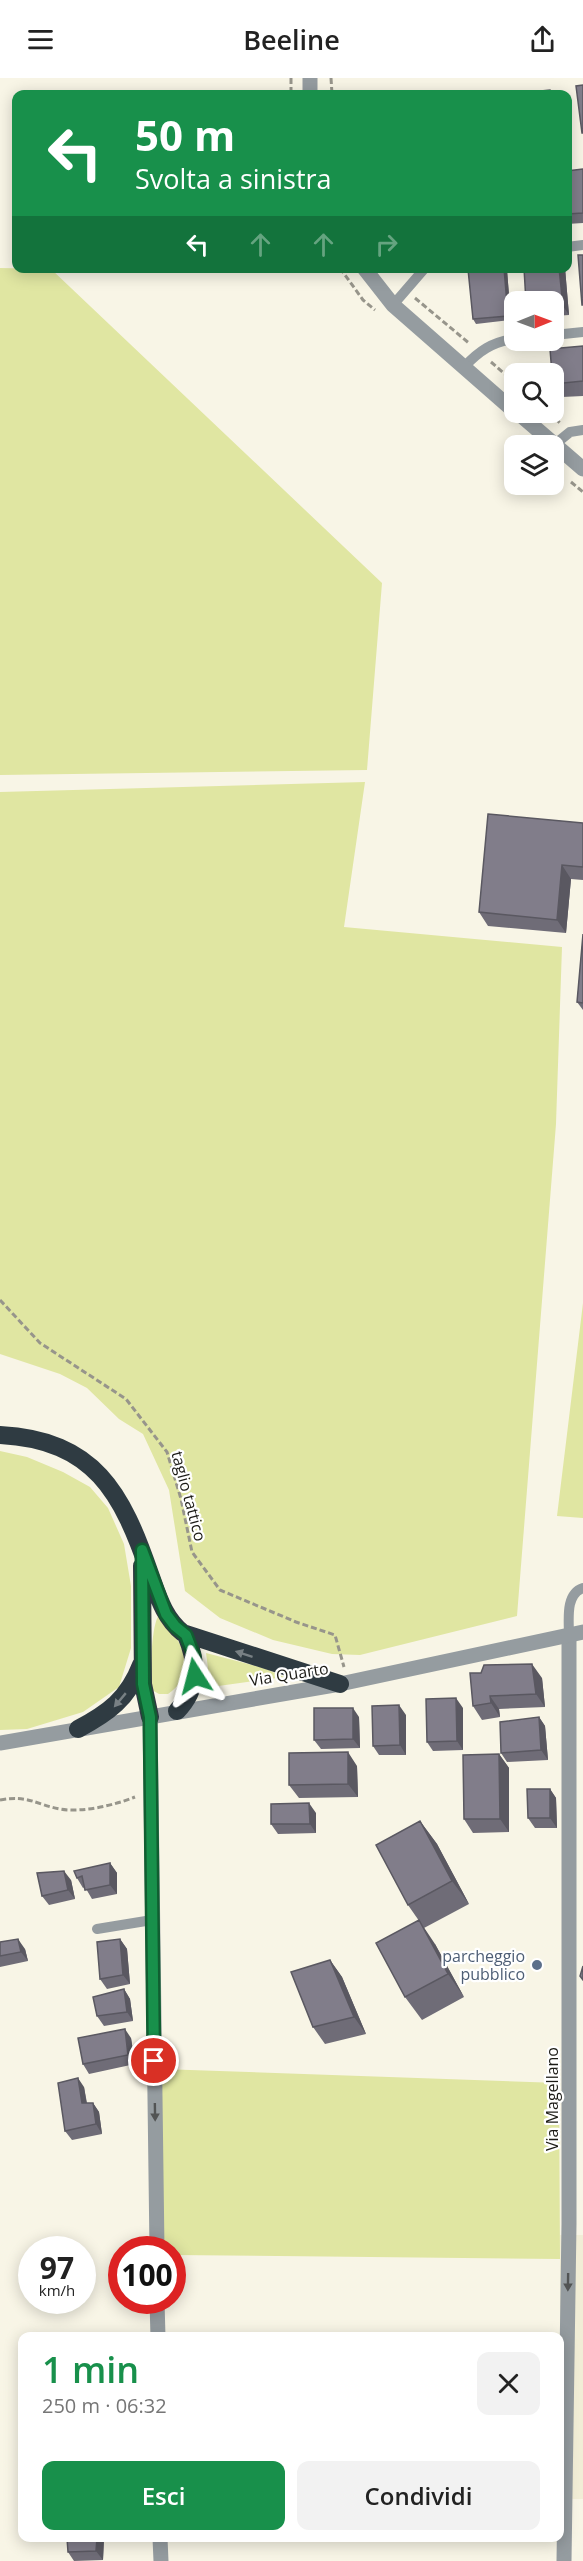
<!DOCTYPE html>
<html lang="it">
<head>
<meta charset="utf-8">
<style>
  body { margin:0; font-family:"Open Sans",sans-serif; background:#f2f2f2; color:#222; height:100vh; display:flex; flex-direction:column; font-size:22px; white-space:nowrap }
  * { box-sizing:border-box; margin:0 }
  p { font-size:20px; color:#767676 }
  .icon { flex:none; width:33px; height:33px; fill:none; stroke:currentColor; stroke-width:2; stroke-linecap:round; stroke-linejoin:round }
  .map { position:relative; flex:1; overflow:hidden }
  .side { position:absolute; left:18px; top:2254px; width:546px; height:210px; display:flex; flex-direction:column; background:#fff; border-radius:12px; box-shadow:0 3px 15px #0003 }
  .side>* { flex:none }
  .banner { position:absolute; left:12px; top:12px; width:560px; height:183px; border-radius:12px; box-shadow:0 3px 15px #0003; background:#18904b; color:#fff; overflow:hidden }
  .needle { width:39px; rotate:89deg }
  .tools { position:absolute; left:504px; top:213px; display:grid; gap:12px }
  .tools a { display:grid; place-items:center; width:60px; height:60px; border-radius:12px; background:#fff; box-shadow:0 3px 15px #0003; font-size:30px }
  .speed { position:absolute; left:18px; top:2158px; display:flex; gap:12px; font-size:30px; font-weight:700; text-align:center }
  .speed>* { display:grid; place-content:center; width:78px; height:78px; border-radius:50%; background:#fff; box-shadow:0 3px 15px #0003; line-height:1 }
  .speed small { font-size:15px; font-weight:400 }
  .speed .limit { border:9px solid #d22; background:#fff; color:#111 }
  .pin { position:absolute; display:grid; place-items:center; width:51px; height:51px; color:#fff; margin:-26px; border:3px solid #fff; border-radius:50%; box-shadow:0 2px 6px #0007 }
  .me { position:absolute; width:66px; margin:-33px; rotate:351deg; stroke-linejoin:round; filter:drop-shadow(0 0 4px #0008) }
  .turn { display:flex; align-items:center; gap:21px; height:126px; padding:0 24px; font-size:27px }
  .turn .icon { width:78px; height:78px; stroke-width:2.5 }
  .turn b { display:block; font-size:42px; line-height:51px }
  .lanes { display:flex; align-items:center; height:57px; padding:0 24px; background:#0003; justify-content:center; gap:30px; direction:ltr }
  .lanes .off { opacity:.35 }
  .round { display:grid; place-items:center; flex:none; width:63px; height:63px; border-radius:12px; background:#f2f2f2 }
  .head { display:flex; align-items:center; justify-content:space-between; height:102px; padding:0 24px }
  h1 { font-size:36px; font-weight:600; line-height:45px; color:#18904b }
  .action { display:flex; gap:12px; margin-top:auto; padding:12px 24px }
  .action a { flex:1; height:69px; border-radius:12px; background:#18904b; color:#fff; font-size:24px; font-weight:600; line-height:69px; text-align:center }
  .action a+a { background:#f2f2f2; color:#222 }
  header { display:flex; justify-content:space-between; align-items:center; height:78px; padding:0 24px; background:#fff; font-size:27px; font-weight:600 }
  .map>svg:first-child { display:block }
  .built { fill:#f1edd6 }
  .green { fill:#e0e6a2 }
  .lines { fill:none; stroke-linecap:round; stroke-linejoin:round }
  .path { stroke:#97958b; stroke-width:3; stroke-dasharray:6 3; stroke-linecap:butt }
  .service { stroke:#959ca0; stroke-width:10 }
  .minor { stroke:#959ca0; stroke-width:15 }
  .tertiary { stroke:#959ca0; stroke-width:15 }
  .motorway { stroke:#2f3b42; stroke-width:18 }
  .wall { fill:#6f6c77 }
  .shaded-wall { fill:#5a5861 }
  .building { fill:#817d8a; stroke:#5a5861; stroke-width:1.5 }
  .oneway { fill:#788084 }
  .oneway2 { fill:#525454 }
  .route-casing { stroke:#105e31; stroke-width:15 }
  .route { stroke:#18904b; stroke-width:10 }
  .service-dot { fill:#5c6f8a; stroke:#fff; stroke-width:2 }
  .labels { text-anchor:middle; stroke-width:4.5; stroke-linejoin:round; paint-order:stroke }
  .street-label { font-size:16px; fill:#1b1a15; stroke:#fff }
  .service-label { font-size:16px; fill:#4e5e75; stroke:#fff; text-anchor:end }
</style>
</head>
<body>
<header><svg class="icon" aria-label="menu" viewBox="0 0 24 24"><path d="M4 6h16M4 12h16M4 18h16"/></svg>Beeline<svg class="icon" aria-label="share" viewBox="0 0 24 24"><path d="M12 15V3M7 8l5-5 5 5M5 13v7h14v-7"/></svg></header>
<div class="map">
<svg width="583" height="2483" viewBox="0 0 583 2483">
  <rect width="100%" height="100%" fill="#f8f5e6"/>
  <path class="built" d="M560,2157H583V2421H560Z"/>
  <path class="green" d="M0,190L51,191L382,505L367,692L0,697Z
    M365,704L344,849L562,869L556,1046L517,1538L360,1577L332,1576L273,1562L220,1540L185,1513L169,1412L143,1356L119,1341L87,1310L60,1296L0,1276V714Z
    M583,1225V1440L557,1438Z
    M0,1373L27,1379L63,1394L90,1409L108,1430L124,1466L131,1508V1570L119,1609L83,1634L27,1651L0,1652Z
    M159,1537C179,1560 202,1592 168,1616H159L152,1612C150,1598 151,1547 159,1537Z
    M206,1575L264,1590L284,1599L204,1610L208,1590Z
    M161,1991L559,2005L560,2181L173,2177L172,2172H163Z"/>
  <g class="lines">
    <path class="path" d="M291,0V16
      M331,0L332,16
      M340,190L363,222L375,232
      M415,220L470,266
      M491,284L514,304
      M549,334L561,346
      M571,404L583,414
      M0,1222L40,1265L126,1321L167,1374L181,1421L192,1474L220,1512L296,1544L335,1557L344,1589
      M0,1722C29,1717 34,1726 60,1731C82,1735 115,1727 135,1719"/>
    <path class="service" d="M567,169L583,167
      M393,227L425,190
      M554,257L583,254
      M464,289C479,273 492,264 514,261
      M554,367L570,354L583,352
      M569,1558C569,1542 565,1516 583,1510
      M97,1851L152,1842"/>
    <path class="minor" d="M310,0V16
      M364,190L393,227L514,333
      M517,334L583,391
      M150,1639L157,2172
      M157,2223L158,2259
      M160,2460L161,2483
      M564,2483L569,2146V1558"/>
    <path class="tertiary" d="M0,1665L340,1606L583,1554"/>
    <path class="motorway" d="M0,1357C95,1362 122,1415 150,1496C158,1518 164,1540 183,1555L340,1606
      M142,1488L143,1606L150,1639
      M177,1633C199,1610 198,1586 186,1557
      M78,1651C108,1635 128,1621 141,1587"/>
  </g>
  <path class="wall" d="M583,91V145L567,146V93Z
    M506,190L507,192L511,242L476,246L473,241L468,191Z
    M565,190L569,237L554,238V224Z
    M583,268V318L562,319L554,307V296Z
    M583,745V802L571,801L566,855L488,848L479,834Z
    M583,856V932L577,924Z
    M470,1595L542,1600L545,1629L499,1631L500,1639L482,1642L473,1628Z
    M463,1630V1672L433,1673L427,1664Z
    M406,1637V1677H379L373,1668Z
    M359,1639L360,1670L321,1671L314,1662Z
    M539,1639L545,1648L548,1682L507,1684L501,1675Z
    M499,1676L509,1690V1754L473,1755L464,1741Z
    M357,1688L358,1719L299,1720L289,1707Z
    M550,1711L556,1720L557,1750H535L528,1740Z
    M316,1735V1755L278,1756L271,1746Z
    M420,1743L437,1766L469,1826L424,1850L408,1827Z
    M110,1785L117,1795V1816L92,1821L85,1809L83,1810L77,1800Z
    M71,1802L75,1821L49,1827L42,1818Z
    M120,1861L127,1871L130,1906L107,1911L100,1901Z
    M0,1864L25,1871L28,1883L0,1889Z
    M435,1866L464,1919L422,1942L405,1919Z
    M330,1882L342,1899L366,1956L325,1966L313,1949Z
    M124,1911L130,1921L133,1943L104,1948L97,1938Z
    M131,1960L135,1986L89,1996L83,1986Z
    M84,2009L87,2025H93L99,2034L102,2056L72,2062L65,2053Z
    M104,2460L103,2482L74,2483L68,2474Z"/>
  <path class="shaded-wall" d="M504,190H506L507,192L511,242L508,238Z
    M559,190H565L569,237L563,228Z
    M562,787L571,801L566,855L557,842Z
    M532,1586L542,1600L545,1629L536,1616Z
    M490,1618L499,1631L500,1639L491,1625Z
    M456,1620L463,1630V1672L457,1663Z
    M399,1627L406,1637V1677L400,1667Z
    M353,1630L359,1639L360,1670L353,1661Z
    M539,1639L545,1648L548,1682L541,1672Z
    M348,1674L357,1688L358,1719L348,1706Z
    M499,1676L509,1690V1754L500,1741Z
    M550,1711L556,1720L557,1750L550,1740Z
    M309,1725L316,1735V1755L310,1746Z
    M420,1743L437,1766L469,1826L452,1803Z
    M110,1785L117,1795V1816L110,1807Z
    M64,1793L71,1802L75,1821L68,1812Z
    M419,1842L435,1866L464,1919L448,1896Z
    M18,1861L25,1871L28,1883L21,1874Z
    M120,1861L127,1871L130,1906L123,1897Z
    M330,1882L342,1899L366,1956L354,1939Z
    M124,1911L130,1921L133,1943L127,1934Z
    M125,1951L131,1960L135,1986L128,1977Z
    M78,2000L84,2009L88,2034L82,2025Z
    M93,2025L99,2034L102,2056L96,2046Z
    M97,2460H104L103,2482L96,2473Z"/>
  <path class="building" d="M583,7V55H582L576,8Z
    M550,12L551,16H510Z
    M583,91V135L567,136V93Z
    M578,177H583V227H582Z
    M504,190L508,238L473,241L468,191Z
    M524,190H559L563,228H554V224H526Z
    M583,268V303L554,306V296H552L550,271Z
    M488,736L583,745V789L562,787L557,842L479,834Z
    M583,856V925L577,924Z
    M532,1586L536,1616L490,1618L491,1625L473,1628L470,1595H481L484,1587Z
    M456,1620L457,1663L427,1664L426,1621Z
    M399,1627L400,1667L373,1668L372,1628Z
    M314,1630H353V1661L314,1662Z
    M539,1639L541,1672L501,1675L500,1644Z
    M348,1674V1706L289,1707V1675Z
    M499,1676L500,1741H464L463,1677Z
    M527,1711H550V1740H528Z
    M309,1725L310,1746H271V1726Z
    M420,1743L452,1803L408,1827L376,1767Z
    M110,1785V1807L85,1812L82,1798L77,1800L74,1793Z
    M64,1793L68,1812L42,1818L37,1795Z
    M419,1842L448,1896L405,1919L376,1865Z
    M18,1861L21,1874L0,1878V1864Z
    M120,1861L123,1897L100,1901L97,1864Z
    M330,1882L354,1939L313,1949L291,1894Z
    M583,1888V1902L580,1898Z
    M124,1911L127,1934L97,1938L93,1919Z
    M125,1951L128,1977L83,1986L78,1960Z
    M78,2000L82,2025H93L96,2046L65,2053L58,2005Z
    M67,2460H97L96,2473L68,2474Z"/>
  <defs><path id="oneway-solid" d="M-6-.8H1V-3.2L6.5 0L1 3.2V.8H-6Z" transform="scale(1.5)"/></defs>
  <g class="oneway">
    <use href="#oneway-solid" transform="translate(244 1576) rotate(-162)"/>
    <use href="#oneway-solid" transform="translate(120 1622) rotate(130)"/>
  </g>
  <g class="oneway2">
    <use href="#oneway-solid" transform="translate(155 2034) rotate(89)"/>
    <use href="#oneway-solid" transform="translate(568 2204) rotate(91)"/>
  </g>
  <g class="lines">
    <defs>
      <path id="route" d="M154,1983L150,1639L143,1606L142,1472L166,1536L175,1548L186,1557L194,1578L195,1598"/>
    </defs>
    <use href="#route" class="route-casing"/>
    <use href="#route" class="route"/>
  </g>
  <circle class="service-dot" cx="537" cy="1887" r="6"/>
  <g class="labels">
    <g class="street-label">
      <text transform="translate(189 1418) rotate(75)" y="6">taglio tattico</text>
      <text transform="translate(289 1596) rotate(-9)" y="6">Via Quarto</text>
      <text transform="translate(552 2021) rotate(-90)" y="6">Via Magellano</text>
    </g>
    <g class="service-label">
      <text x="525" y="1884">parcheggio<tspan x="525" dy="18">pubblico</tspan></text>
    </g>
  </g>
</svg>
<div class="tools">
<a><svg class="needle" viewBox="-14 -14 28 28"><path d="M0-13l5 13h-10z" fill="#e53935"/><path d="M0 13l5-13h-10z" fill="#767676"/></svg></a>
<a><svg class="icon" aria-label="search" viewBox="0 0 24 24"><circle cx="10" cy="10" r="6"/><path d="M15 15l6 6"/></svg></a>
<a><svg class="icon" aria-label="layers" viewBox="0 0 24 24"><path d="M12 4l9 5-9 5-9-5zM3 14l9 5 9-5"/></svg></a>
</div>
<div class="speed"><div>97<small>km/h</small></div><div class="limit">100</div></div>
<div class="pin" style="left:154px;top:1983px;background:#d93025"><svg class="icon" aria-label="arrive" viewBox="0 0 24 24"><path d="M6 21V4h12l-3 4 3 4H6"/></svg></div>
<svg class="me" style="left:195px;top:1598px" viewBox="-20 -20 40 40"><path d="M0-17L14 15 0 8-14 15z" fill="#18904b" stroke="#fff" stroke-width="4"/></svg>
<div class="banner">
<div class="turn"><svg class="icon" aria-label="left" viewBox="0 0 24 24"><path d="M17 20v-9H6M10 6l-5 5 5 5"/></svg><div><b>50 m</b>Svolta a sinistra</div></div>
<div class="lanes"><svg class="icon" aria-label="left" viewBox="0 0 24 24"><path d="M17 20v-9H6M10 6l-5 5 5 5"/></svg><svg class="icon off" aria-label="ahead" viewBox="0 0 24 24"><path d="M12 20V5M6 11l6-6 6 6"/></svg><svg class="icon off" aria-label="ahead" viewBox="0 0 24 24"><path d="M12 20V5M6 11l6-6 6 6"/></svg><svg class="icon off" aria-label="right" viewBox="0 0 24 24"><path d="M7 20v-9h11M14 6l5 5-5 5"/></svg></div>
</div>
<section class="side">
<div class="head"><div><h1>1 min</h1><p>250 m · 06:32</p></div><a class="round"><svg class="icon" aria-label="close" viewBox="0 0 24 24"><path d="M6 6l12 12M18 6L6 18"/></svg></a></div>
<div class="action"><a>Esci</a><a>Condividi</a></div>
</section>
</div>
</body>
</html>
